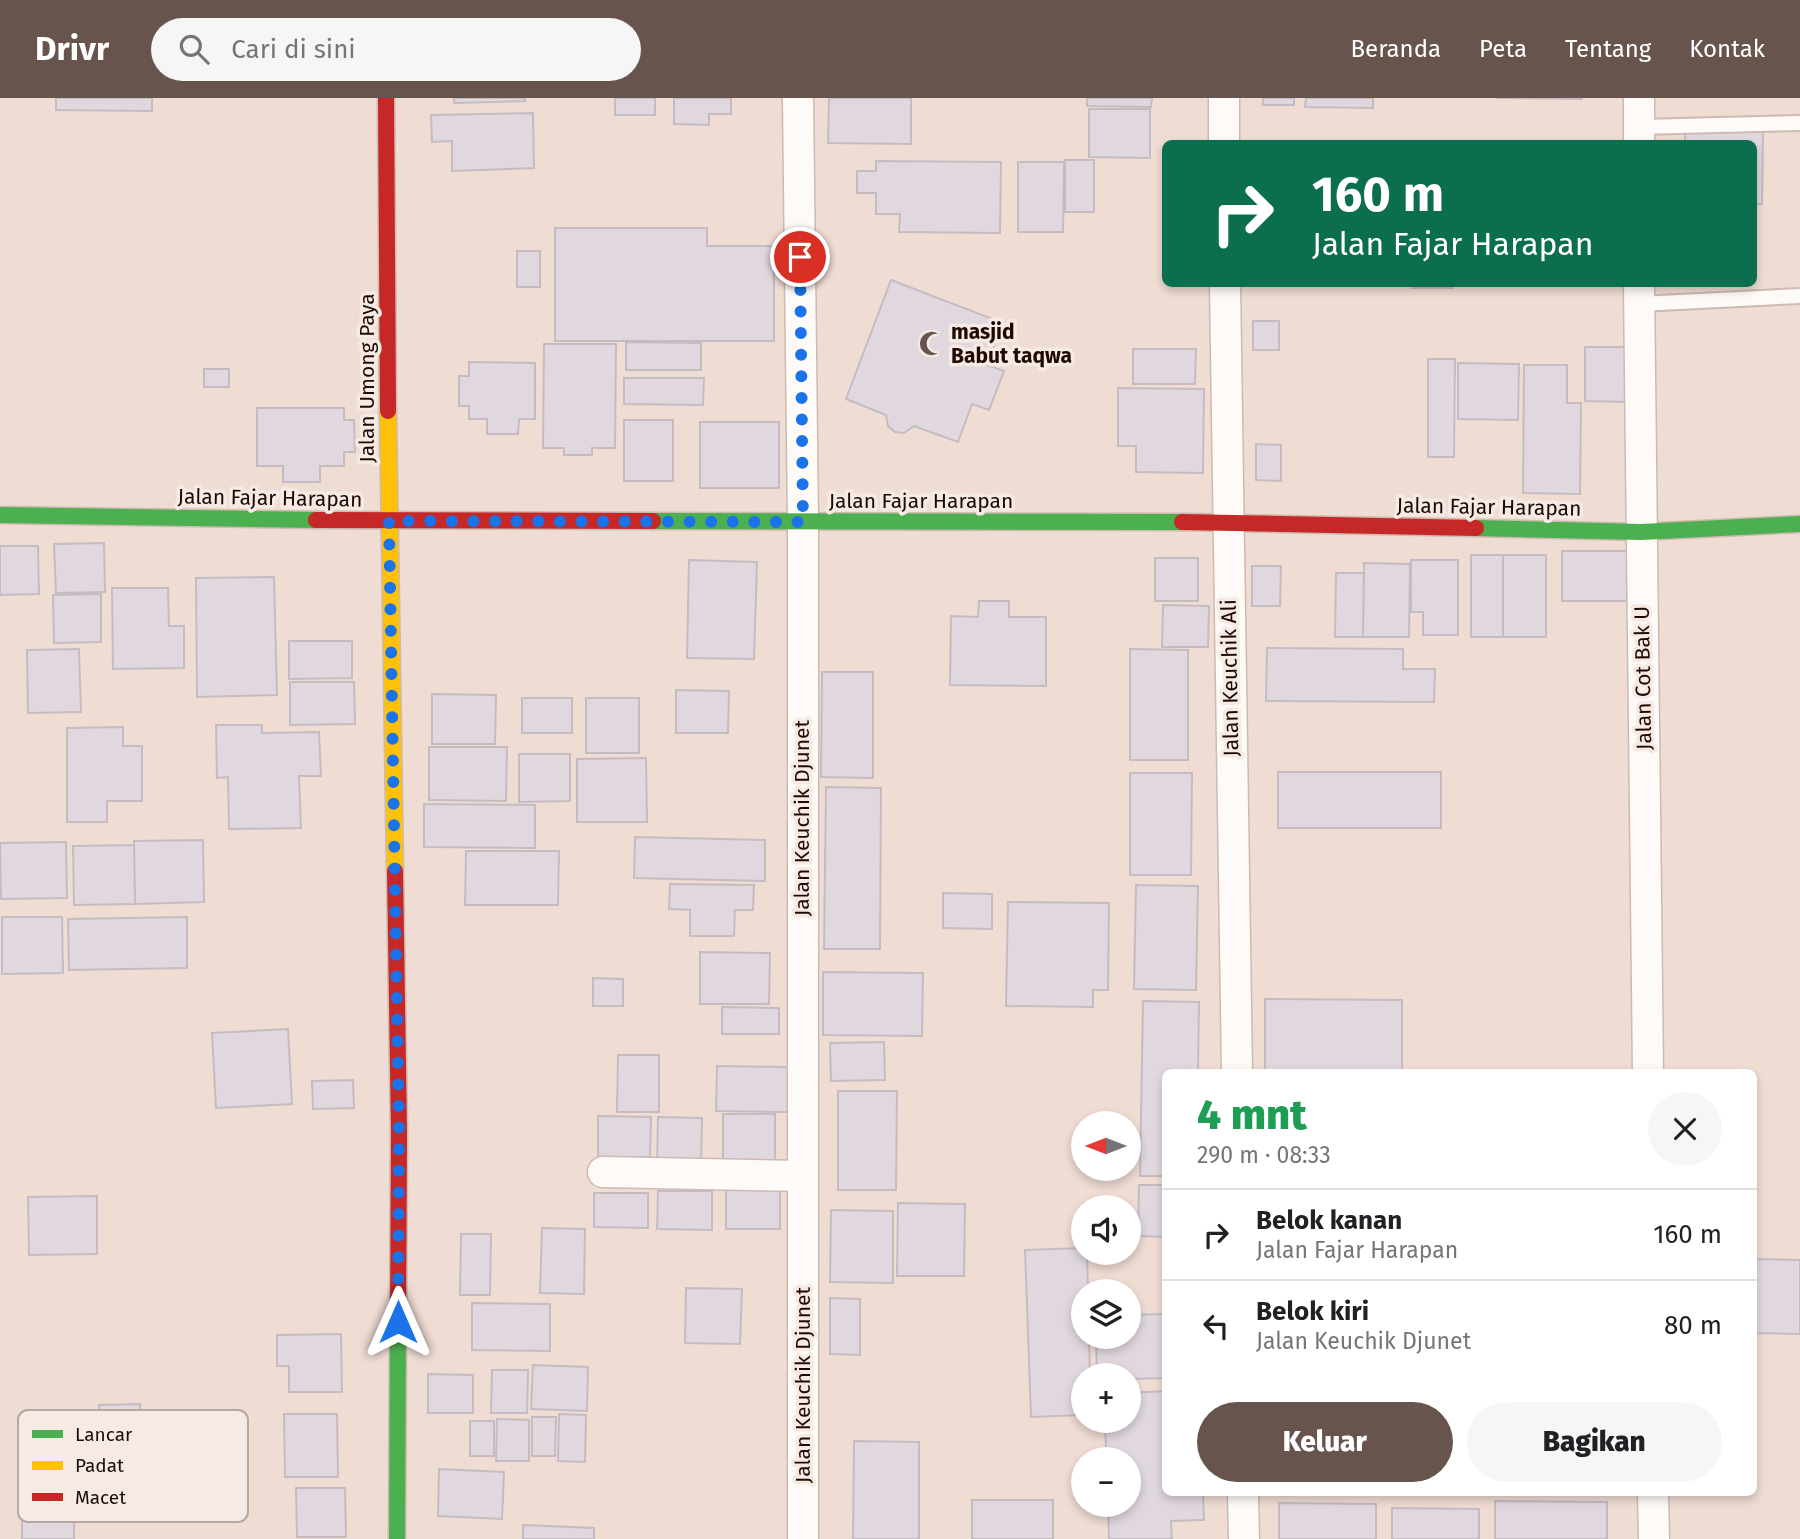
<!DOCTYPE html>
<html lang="id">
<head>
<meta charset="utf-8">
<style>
  body { margin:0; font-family:"Fira Sans",sans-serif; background:#f6f6f6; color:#202124; height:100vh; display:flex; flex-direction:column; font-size:26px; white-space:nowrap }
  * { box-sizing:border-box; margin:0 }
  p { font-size:23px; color:#757577 }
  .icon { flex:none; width:38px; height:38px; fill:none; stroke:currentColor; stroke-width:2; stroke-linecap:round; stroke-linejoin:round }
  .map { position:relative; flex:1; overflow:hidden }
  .sheet { position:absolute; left:1162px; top:971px; width:595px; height:427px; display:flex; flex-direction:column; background:#fff; border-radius:10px; box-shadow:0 4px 10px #0003 }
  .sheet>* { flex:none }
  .hud { position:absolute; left:1162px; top:42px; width:595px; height:147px; border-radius:10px; box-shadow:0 4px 10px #0003; background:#0b6e4f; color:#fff; overflow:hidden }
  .needle { width:46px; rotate:270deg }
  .fabs { position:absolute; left:1071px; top:1013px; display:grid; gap:14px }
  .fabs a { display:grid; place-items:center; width:70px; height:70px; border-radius:50%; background:#fff; box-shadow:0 4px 10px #0003; font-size:35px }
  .pin { position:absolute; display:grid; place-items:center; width:60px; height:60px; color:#fff; margin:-30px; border:4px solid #fff; border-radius:50%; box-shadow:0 2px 7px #0007 }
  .me { position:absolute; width:77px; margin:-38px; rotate:0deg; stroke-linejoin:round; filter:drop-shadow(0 0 5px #0008) }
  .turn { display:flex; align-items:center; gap:24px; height:147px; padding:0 35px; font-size:32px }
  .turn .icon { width:91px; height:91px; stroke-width:2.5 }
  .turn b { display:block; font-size:49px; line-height:60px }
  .round { display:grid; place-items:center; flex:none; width:74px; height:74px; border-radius:37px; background:#f6f6f6 }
  .overview { display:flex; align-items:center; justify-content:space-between; height:119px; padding:0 35px }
  h1 { font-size:42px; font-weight:800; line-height:52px; color:#1e9e55 }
  .cta { display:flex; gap:14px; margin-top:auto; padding:14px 35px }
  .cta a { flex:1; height:80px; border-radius:42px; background:#67544c; color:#fff; font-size:28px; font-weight:800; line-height:80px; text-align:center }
  .cta a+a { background:#f6f6f6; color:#202124 }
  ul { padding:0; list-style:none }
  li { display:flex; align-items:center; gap:21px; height:91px; padding:0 35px; border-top:2px solid #e0e0e0 }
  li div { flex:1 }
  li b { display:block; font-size:26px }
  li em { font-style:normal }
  header { display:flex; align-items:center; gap:42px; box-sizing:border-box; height:98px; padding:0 35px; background:#67544c; color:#fff }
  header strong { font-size:33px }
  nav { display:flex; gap:38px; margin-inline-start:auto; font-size:24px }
  .search { width:490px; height:63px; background:#f6f6f6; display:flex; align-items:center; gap:18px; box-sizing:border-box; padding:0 24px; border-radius:38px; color:#757577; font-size:26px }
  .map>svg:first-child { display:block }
  .building { fill:#e1d8df; stroke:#c5bcc2; stroke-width:2 }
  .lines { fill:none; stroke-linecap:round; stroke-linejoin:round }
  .lane-casing { stroke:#cdbab1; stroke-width:18 }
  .street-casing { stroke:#cdbab1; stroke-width:33 }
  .fast-casing { stroke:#cdbab1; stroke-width:19 }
  .slow-casing { stroke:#cdbab1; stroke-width:19 }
  .jam-casing { stroke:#cdbab1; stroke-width:19 }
  .lane { stroke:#fdfaf8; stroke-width:14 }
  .street { stroke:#fdfaf8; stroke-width:30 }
  .fast { stroke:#4caf50; stroke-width:16 }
  .slow { stroke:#ffc107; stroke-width:16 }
  .jam { stroke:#c62828; stroke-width:16 }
  .route { stroke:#1a73e8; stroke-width:12; stroke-dasharray:0 21.6 }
  .labels { text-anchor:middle; stroke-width:7; stroke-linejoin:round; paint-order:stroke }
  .poi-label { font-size:21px; font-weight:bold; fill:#1e0a03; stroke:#f6eae5; text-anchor:start }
  .street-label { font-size:21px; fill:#1e0a03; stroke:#f6eae5 }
  .key { fill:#f6eae5; stroke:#b5a7a1; stroke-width:2 }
  .key-label { font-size:19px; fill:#1e0a03 }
</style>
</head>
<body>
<header>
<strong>Drivr</strong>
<div class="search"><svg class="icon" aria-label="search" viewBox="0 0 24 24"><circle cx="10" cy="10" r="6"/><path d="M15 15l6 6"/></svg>Cari di sini</div>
<nav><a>Beranda</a><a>Peta</a><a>Tentang</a><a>Kontak</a></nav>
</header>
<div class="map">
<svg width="1800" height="1441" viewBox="0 0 1800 1441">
  <rect width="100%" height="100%" fill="#efdcd3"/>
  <path class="building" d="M56,0H152V13L56,12Z
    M454,0H525V3L454,5Z
    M615,0H655V17H615Z
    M674,0H731V16H709V27L674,26Z
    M829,0H911V46L828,45Z
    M1087,0H1152L1151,9L1087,8Z
    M1263,0H1294V7H1263Z
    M1306,0H1373V10L1305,9Z
    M1496,0H1582V1Z
    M1089,11H1150V60L1089,59Z
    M533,15L534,70L452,73V43L432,44L431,17Z
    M1685,30L1763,31L1762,106H1754V46H1685Z
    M1065,62H1094V114H1065Z
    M876,63L1001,64L1000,135L899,134L900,116H876V95H857V73H876Z
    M1018,64H1064L1063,134H1018Z
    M555,130H707V148H774V243H555Z
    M517,153H540V189H517Z
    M891,182L1003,225L987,267L1004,273L989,312L972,306L958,344L914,328L904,335L895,334L888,328L886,317L846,301Z
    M1412,186H1453V190H1412Z
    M1253,223H1279V252H1253Z
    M626,244L701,245V272H626Z
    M544,246H616L615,350H592V357H564V350H543Z
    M1585,249H1625V304L1585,303Z
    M1133,251H1196L1195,286H1133Z
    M1428,261H1455L1454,359H1428Z
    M469,264L535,265V321H519L518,336H487V321H469V308H459V278H469Z
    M1458,265L1519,266L1518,322L1458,321Z
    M1524,267H1567V305H1581L1580,396L1523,395Z
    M204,271H229V289H204Z
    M624,280H704L703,307L624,306Z
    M1118,290L1204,291L1203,375L1136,374V348H1118Z
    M257,310H344V322H354L355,354H344V368H320V384H283V368H257Z
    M624,322H673V383H624Z
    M700,324H779V390H700Z
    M1256,346L1281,347V383L1256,382Z
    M104,445L105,494L56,495L54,446Z
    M0,448H38L39,496L0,497Z
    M1562,453H1627V503H1562Z
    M1471,457H1503V539H1471Z
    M1503,457H1546V539H1503Z
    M1155,460H1198V503H1155Z
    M689,462L757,464L754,561L687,560Z
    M1411,462H1458V537H1423V514H1411Z
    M1364,465L1410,466L1409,539H1363Z
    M1252,468H1281L1280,508H1252Z
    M1336,475H1364L1363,539H1335Z
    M274,479L277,597L197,599L196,480Z
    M112,490H168L169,528H184V570L113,571Z
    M101,496V544L54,545L53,497Z
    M979,503H1009V519H1046V588L950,587L951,518L978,519Z
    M1163,507L1209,508L1208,549H1162Z
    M289,543H352V580L289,581Z
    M1267,550L1403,551V571H1435L1434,604L1266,603Z
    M79,551L81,614L28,615L27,552Z
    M1130,551L1188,552V662H1130Z
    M822,574H873V680L821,679Z
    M290,584H354L355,626L290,627Z
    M676,592L729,593L728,635H676Z
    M432,596L496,597L495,646H432Z
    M522,600H572V635H522Z
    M586,600H639V655H586Z
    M216,627H262V635L319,634L321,678H299L301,730L229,731L228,679L217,680Z
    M123,629V648H142V703H107V724H67V630Z
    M429,649H507L506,703L429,702Z
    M519,656H570V703L519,704Z
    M646,660L647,724H577V661Z
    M1278,674H1441V730H1278Z
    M1130,675H1192L1191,777H1130Z
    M826,689L881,690L880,851H824Z
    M424,706L535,707V750L424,749Z
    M635,739L765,742V783L634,780Z
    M203,742L204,804L135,806L134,743Z
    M66,744L67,800L1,801L0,745Z
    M134,747L135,806L74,807L73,748Z
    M466,753H559L558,807H465Z
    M670,786L754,787L753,812H735L734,838H690V812L669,811Z
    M1136,787L1198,788L1196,892L1134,891Z
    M943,795L992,796V831L943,830Z
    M1008,804L1109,805L1108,892H1093V909L1006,908Z
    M2,819H62L63,875L2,876Z
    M187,819V870L69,872L68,821Z
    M700,854L770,855L769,906H700Z
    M823,874L923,875L922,938L823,937Z
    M593,880L623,881V908H593Z
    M1265,901L1402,902V975H1265Z
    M1143,903L1199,904L1198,975H1166V1078H1140Z
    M722,909L779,910V936H722Z
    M288,931L292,1006L216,1010L212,935Z
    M884,944L885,982L831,983L830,945Z
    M618,957H659V1014H617Z
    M717,968L788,969V1014L716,1013Z
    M353,982L354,1010L313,1011L312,983Z
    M838,993H897L896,1092H838Z
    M723,1016H775V1062H723Z
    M598,1018L651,1019L650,1059H598Z
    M658,1019L702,1020L701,1064L657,1063Z
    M1139,1087H1166V1139L1138,1138Z
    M726,1089L780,1090V1131H726Z
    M658,1093H712V1132L657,1131Z
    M594,1095H648V1130L594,1129Z
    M97,1098V1156L29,1157L28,1099Z
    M898,1105L965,1106L964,1178H897Z
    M831,1112L893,1113V1185L830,1184Z
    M542,1130L585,1131L584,1196L540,1195Z
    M461,1136H491L490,1197H460Z
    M1083,1150V1155H1087L1088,1194H1083V1239H1089L1090,1278H1083V1317L1031,1319L1025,1152Z
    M1754,1161L1800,1162V1236L1754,1235Z
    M686,1190L742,1191L740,1246L685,1245Z
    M830,1200L860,1201V1257L830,1256Z
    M472,1205L550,1206V1253L472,1252Z
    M1166,1216V1280L1129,1281V1278H1097L1096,1239H1129V1217Z
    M341,1236L342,1294H289V1268H277V1237Z
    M533,1267L588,1269L587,1313L531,1311Z
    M492,1272H528L527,1315H491Z
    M428,1276L473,1277V1315H428Z
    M1166,1293V1395H1203L1204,1422L1171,1423L1172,1441H1109L1108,1407H1095H1129V1362H1107L1105,1333H1098L1097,1323H1129V1295Z
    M140,1306V1320H172L173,1384L72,1386L71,1321H99V1307Z
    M284,1316H337L338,1379H285Z
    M559,1316L586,1317L585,1364L558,1363Z
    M532,1319H556L555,1358H532Z
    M497,1321L529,1322V1363H496Z
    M470,1323H494V1358H470Z
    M854,1343L919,1344V1441H853Z
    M439,1371L504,1374L502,1421L438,1418Z
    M296,1390H345L346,1439H297Z
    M972,1402H1053V1441H972Z
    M1495,1403L1607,1404V1441H1495Z
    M1279,1405L1376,1406V1441H1279Z
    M1392,1410L1479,1411V1441H1392Z
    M22,1423H74V1441H22Z
    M523,1427L594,1430V1441H523Z"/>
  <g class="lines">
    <defs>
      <path id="lane" d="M1639,29L1800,25
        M1639,206L1800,198"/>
      <path id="street" d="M798,0L803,424V1441
        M1224,0V46
        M1639,0V46
        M1225,186L1237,975
        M1639,186L1648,975
        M603,1074L802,1078
        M1243,1395L1244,1441
        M1653,1395L1654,1441"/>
      <path id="fast" d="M0,417L316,422
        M653,423L1182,424
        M1476,430L1641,434L1800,426
        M397,1441L398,1228"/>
      <path id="slow" d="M388,313L395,773"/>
      <path id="jam" d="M386,0L388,313
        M316,422L653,423
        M1182,424L1476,430
        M395,773L399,1034L398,1228"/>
    </defs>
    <use href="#lane" class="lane-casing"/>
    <use href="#street" class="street-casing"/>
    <use href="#fast" class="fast-casing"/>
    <use href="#slow" class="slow-casing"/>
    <use href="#jam" class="jam-casing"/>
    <use href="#lane" class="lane"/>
    <use href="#street" class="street"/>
    <use href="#fast" class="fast"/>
    <use href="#slow" class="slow"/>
    <use href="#jam" class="jam"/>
  </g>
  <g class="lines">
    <path class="route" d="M398,1224L399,1034L389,423L803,424L800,159"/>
  </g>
  <defs>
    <symbol id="mosque-bare" viewBox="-9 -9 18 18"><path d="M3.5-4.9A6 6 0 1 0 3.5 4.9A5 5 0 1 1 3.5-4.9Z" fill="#67544c" stroke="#f6eae5" stroke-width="2.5" paint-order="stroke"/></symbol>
  </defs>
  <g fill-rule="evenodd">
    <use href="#mosque-bare" x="914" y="228" width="35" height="35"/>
  </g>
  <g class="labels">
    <g class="poi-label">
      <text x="951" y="241">masjid<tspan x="951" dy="24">Babut taqwa</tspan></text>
    </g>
    <g class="street-label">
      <text transform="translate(367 280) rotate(-90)" y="7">Jalan Umong Paya</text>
      <text transform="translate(270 400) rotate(1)" y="7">Jalan Fajar Harapan</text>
      <text x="921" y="410">Jalan Fajar Harapan</text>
      <text transform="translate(1489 409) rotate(1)" y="7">Jalan Fajar Harapan</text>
      <text transform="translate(1230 580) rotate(-91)" y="7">Jalan Keuchik Ali</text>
      <text transform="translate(1643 580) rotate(-91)" y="7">Jalan Cot Bak U</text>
      <text transform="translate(802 720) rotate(-90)" y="7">Jalan Keuchik Djunet</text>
      <text transform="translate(803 1287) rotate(-90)" y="7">Jalan Keuchik Djunet</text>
    </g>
  </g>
  <rect x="18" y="1312" width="230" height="112" rx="10" class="key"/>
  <rect x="32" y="1332" width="31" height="8" fill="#4caf50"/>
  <rect x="32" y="1363" width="31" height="9" fill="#ffc107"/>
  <rect x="32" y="1395" width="31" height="8" fill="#c62828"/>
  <g class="key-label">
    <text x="75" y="1343">Lancar</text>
    <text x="75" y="1374">Padat</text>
    <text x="75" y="1406">Macet</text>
  </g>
</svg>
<div class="fabs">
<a><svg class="needle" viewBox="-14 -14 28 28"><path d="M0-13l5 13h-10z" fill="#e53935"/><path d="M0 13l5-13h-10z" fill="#757577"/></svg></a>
<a><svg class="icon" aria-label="sound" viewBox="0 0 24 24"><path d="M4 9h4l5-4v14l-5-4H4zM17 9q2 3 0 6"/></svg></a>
<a><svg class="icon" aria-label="layers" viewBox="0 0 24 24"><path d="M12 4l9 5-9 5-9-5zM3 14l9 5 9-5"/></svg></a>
<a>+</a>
<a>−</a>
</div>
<div class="pin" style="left:800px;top:159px;background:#d93025"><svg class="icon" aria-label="arrive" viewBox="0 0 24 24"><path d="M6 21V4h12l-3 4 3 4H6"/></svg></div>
<svg class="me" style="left:398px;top:1224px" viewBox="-20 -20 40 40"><path d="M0-17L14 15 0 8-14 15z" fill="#1a73e8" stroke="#fff" stroke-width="4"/></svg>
<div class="hud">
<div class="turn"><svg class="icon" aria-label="right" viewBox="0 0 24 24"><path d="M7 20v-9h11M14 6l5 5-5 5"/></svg><div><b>160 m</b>Jalan Fajar Harapan</div></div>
</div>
<section class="sheet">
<div class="overview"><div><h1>4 mnt</h1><p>290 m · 08:33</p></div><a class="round"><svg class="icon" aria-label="close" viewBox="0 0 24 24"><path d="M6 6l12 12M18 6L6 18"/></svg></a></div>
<ul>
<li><svg class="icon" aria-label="right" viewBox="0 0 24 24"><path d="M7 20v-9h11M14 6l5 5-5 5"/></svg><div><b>Belok kanan</b><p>Jalan Fajar Harapan</p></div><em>160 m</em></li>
<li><svg class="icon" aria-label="left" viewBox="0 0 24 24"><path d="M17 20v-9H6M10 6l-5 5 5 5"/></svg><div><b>Belok kiri</b><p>Jalan Keuchik Djunet</p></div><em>80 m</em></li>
</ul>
<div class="cta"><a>Keluar</a><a>Bagikan</a></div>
</section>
</div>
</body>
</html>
